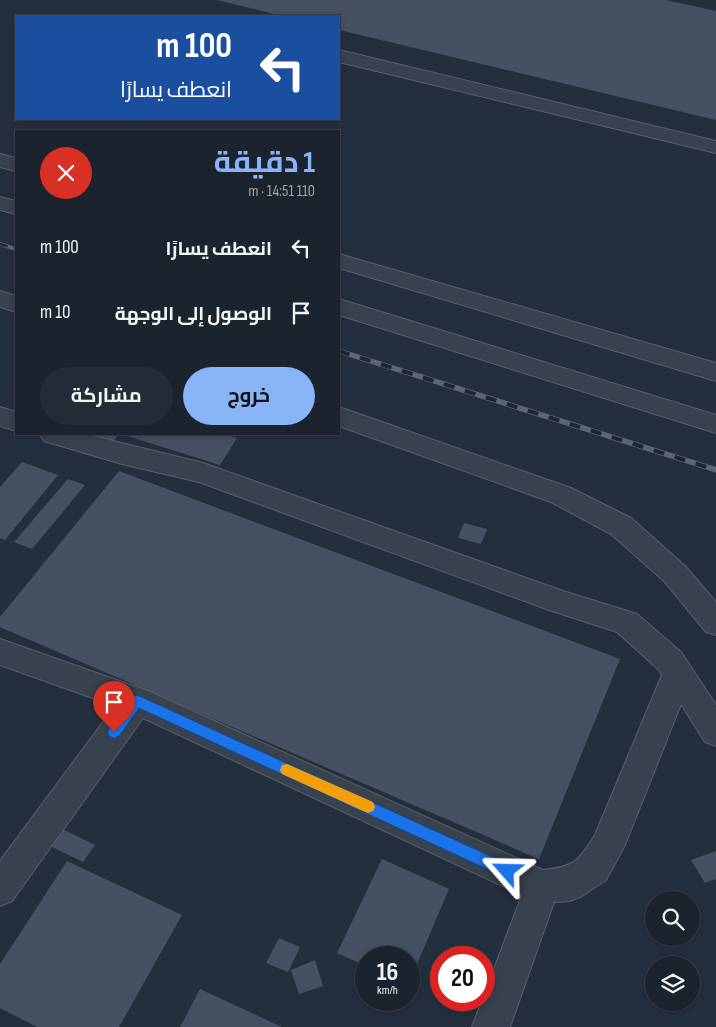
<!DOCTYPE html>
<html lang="ar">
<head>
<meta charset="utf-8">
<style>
  body { margin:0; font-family:"Sofia Sans Condensed",Cairo,sans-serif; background:#242b36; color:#f1f3f6; direction:rtl; height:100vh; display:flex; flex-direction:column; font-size:19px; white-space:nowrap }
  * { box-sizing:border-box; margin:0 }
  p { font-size:16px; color:#a0a4aa }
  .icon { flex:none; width:28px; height:28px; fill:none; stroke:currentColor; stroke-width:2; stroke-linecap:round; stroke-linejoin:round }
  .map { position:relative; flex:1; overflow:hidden; direction:ltr }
  .sheet { position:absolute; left:15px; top:130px; width:325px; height:305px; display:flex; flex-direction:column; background:#1b232e; border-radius:0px; box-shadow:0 2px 8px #0003,0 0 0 1px #39404a; direction:rtl }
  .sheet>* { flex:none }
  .top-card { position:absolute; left:15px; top:15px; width:325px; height:105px; border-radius:0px; box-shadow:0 2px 8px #0003,0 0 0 1px #39404a; direction:rtl; background:#1a4fa0; color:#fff; overflow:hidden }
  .controls { position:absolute; left:645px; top:891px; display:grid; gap:10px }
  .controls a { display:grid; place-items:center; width:55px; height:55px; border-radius:50%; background:#1b232e; box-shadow:0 2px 8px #0003,0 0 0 1px #39404a; font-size:25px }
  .speed { position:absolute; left:355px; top:946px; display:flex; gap:10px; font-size:25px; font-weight:700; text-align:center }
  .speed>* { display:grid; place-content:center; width:65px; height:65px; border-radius:50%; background:#1b232e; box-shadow:0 2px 8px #0003,0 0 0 1px #39404a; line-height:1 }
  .speed small { font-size:12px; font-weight:400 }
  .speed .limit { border:8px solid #d22; background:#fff; color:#111 }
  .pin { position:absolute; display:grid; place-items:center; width:42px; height:42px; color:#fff; margin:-51px -21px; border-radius:50% 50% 50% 0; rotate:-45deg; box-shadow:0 0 5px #0007 }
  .pin .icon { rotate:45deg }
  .me { position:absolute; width:55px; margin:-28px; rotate:295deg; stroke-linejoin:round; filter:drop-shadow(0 0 4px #0008) }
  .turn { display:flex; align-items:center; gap:18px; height:105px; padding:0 25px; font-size:22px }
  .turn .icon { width:65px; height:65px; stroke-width:2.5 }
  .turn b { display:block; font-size:35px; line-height:42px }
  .round { display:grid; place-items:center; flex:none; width:52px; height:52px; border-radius:26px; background:#242b36 }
  .overview { display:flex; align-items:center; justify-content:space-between; height:85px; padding:0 25px }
  h1 { font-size:30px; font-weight:700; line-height:38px; color:#8ab4f8 }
  .action { display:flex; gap:10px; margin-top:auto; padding:10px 25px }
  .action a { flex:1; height:58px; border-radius:30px; background:#8ab4f8; color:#111; font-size:20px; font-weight:700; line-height:58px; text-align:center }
  .action a+a { background:#242b36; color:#f1f3f6 }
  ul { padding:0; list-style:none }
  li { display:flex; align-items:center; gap:15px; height:65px; padding:0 25px }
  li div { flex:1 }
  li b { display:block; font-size:19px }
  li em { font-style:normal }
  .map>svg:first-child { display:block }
  .building { fill:#455162 }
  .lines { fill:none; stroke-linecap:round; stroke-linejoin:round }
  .minor-casing { stroke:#565f6c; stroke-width:2 }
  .minor { fill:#38414e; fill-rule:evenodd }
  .rail-far1-casing { stroke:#5a6575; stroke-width:4 }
  .rail-casing { stroke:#5a6575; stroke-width:5.5 }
  .rail-far1 { stroke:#1d2633; stroke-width:2.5; stroke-dasharray:8; stroke-linecap:butt }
  .rail { stroke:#1d2633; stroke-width:4; stroke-dasharray:11; stroke-linecap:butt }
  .route { fill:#1a73e8; stroke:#114b97 }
  .slow { fill:#f59e0b }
</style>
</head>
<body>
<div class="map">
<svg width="716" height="1027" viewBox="0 0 716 1027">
  <rect width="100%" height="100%" fill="#242f3e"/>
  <path class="building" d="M217,0H666L716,11V120L339,30V16H282Z
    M88,434H119L108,448L83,440Z
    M121,434H223L237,438L220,465Z
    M22,462L58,475L5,540L0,538V487Z
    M119,471L620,659L539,859L0,627V617Z
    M68,479L85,485L32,549L14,542Z
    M464,523L487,529L481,544L458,538Z
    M50,823L95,845L83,862L38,840Z
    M716,851V879L705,883L691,860Z
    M382,859L449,889L409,983V958H366V966L337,953Z
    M67,861L182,915L119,1027H37L0,1008V964Z
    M279,938L300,947L288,972L266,963Z
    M315,960L323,986L299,994L291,970Z
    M200,989L282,1027H180Z"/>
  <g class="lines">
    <defs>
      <path id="minor" d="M339,50L716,141V153L339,62Z
        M0,154L16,158V171L0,167Z
        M0,197L16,201V214L0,210Z
        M339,254L716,363V381L339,268Z
        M0,291L16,296V312L0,307Z
        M339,299L716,415V433L339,315Z
        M0,407L16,412V431L0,426Z
        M339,407L571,488L631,518L685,566L716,602V635L706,632L665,582L611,534L551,502L339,426Z
        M40,434H85L203,463L563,591L637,614L681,652L716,705V746L705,742L681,704L625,845L606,880L582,896L570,901L554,902L510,1027H472L522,895L143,718L12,901L0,906V861L115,706L0,665V639L148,691L543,870C574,867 579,861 595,835L662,675L659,670L617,632L549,610L199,482L122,464L44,441Z"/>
    </defs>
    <use href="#minor" class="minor-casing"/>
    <use href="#minor" class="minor"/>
    <defs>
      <path id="rail-far1" d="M0,244L16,249"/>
      <path id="rail" d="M339,351L716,470"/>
    </defs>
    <use href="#rail-far1" class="rail-far1-casing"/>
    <use href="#rail" class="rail-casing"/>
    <use href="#rail-far1" class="rail-far1"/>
    <use href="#rail" class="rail"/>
  </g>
  <path class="route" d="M137,695L512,866L514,871L512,876L507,878L502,876L139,708L119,736L114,738L109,736L108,732L109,728L132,697Z"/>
  <path class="slow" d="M287,764L373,802L375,807L373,811L368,813L363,811L282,774L280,770L282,765Z"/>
</svg>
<div class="controls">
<a><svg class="icon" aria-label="search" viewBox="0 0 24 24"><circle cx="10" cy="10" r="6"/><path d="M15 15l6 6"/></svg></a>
<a><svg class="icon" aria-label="layers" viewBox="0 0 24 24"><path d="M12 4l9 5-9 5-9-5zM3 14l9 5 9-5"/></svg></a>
</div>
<div class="speed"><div>16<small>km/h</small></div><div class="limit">20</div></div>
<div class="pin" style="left:114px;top:732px;background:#d93025"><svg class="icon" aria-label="arrive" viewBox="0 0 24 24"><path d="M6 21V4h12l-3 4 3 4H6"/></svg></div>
<svg class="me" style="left:507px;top:871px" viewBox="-20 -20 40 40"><path d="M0-17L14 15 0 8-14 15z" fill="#1a73e8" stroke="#fff" stroke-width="4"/></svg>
<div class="top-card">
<div class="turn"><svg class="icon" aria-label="left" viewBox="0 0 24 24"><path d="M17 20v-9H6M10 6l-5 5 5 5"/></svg><div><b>100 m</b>انعطف يسارًا</div></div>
</div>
<section class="sheet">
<div class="overview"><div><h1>1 دقيقة</h1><p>110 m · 14:51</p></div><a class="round" style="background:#d93025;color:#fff"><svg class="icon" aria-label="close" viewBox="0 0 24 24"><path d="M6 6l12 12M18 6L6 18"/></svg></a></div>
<ul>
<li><svg class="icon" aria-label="left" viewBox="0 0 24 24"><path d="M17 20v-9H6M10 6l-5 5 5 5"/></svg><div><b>انعطف يسارًا</b></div><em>100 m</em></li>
<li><svg class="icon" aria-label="arrive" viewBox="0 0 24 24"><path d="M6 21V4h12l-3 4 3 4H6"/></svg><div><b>الوصول إلى الوجهة</b></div><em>10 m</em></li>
</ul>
<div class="action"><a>خروج</a><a>مشاركة</a></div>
</section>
</div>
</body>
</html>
